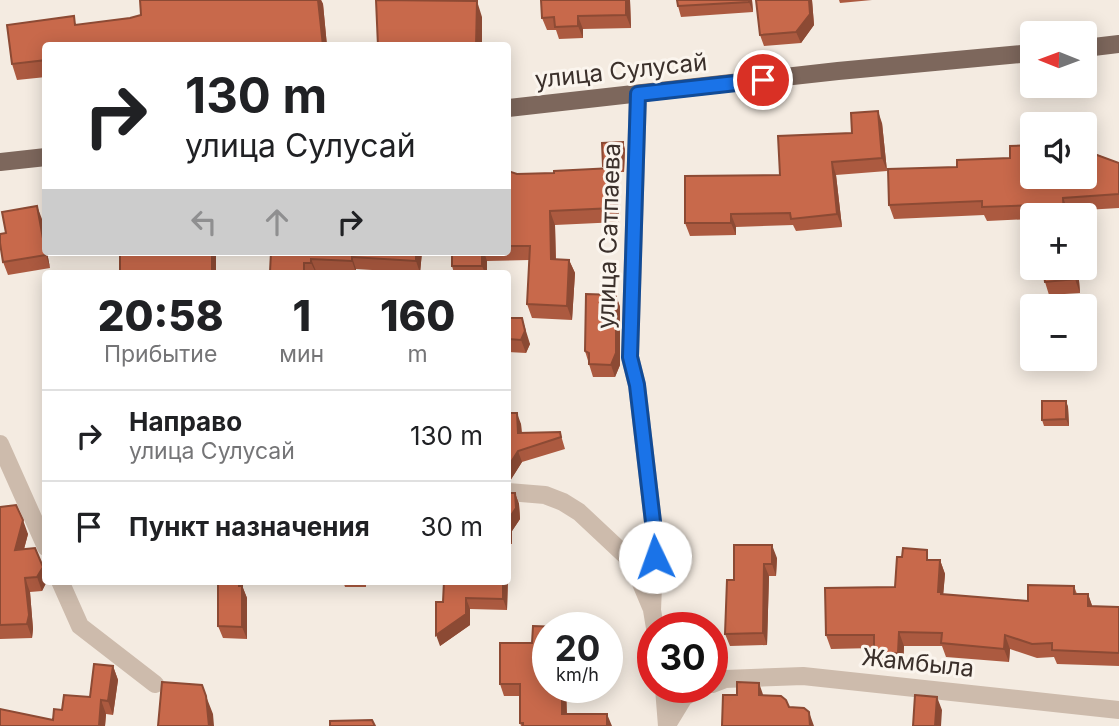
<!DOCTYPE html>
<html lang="ru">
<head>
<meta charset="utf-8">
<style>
  body { margin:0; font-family:Inter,sans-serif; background:#f6f6f6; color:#202124; height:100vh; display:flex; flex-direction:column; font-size:26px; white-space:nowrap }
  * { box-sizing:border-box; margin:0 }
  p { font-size:23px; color:#757577 }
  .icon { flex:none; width:38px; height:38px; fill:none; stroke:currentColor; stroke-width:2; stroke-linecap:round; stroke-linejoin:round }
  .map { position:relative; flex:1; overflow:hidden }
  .sheet { position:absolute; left:42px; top:270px; width:469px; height:315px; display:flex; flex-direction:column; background:#fff; border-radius:7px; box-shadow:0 4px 18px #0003 }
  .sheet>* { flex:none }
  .hud { position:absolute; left:42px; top:42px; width:469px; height:214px; border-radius:7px; box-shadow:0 4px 18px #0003; background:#fff; color:#202124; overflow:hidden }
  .needle { width:46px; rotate:271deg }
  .fabs { position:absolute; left:1020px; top:21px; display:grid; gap:14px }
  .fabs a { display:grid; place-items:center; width:77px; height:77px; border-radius:7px; background:#fff; box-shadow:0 4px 18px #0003; font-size:35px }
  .speed { position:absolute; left:532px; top:612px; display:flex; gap:14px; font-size:35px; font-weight:700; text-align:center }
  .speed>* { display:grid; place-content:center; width:91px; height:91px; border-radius:50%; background:#fff; box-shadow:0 4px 18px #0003; line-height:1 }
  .speed small { font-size:18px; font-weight:400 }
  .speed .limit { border:10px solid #d22; background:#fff; color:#111 }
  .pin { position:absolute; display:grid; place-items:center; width:60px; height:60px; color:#fff; margin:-30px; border:4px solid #fff; border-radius:50%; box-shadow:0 2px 7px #0007 }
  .me { position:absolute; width:77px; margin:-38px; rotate:357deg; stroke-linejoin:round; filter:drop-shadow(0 0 5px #0008) }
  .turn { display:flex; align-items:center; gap:24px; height:147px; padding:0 28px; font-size:32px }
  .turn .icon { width:91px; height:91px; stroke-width:2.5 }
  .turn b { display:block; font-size:49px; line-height:60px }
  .lanes { display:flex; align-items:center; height:66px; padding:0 28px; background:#0003; justify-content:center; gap:35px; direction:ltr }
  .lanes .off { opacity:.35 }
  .eta { display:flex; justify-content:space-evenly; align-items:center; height:119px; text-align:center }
  .eta b { font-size:42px; font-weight:800; line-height:49px }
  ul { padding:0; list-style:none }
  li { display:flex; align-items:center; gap:21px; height:91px; padding:0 28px; border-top:2px solid #e0e0e0 }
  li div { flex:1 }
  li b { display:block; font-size:26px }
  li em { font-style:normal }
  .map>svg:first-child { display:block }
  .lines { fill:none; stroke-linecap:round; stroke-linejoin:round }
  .minor { stroke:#cdbbac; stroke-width:18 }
  .major { stroke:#7d675c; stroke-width:18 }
  .wall { fill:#ac5a40 }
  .shaded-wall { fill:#8c4a34 }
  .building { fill:#c8694b; stroke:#8c4a34; stroke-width:2 }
  .route-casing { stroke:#114b97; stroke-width:18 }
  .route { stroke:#1a73e8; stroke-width:12 }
  .labels { text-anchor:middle; stroke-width:6; stroke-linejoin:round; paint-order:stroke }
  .street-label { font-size:24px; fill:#3b302b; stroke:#fbf5ee }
</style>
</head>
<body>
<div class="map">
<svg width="1119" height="726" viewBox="0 0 1119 726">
  <rect width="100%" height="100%" fill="#f4ebe1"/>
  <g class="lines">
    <path class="minor" d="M638,94L630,357L637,385L655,539L652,610L655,628
      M0,444L46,547
      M508,492L545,495L563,502L579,512L626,556L635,569L651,607
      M60,581L80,626L155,684
      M712,684L725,679L803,676L1119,710
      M664,688L667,726
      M667,725L684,697L701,688"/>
    <path class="major" d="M1085,48L1119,44
      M508,108L838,71L1032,53
      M0,162L46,157"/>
  </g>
  <path class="wall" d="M140,0H321L323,4L327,46H46V77L17,80L12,64L77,25L130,18L141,15Z
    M630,0L631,28L583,29V38L559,39L556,30H547L542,18Z
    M752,0L753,12L681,17L678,6Z
    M756,0H812L814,25L801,43L764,46L760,35Z
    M839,0H872L840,3Z
    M882,123L887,171L836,175L842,227L796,231L793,225L736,227V235L690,236L685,223L780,175L852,133Z
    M1090,145L1091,152L1119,163V208L1068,211V215H1032V219L987,221L984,215L894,219L889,205L957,167Z
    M625,149L624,172H614L617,182L619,222L555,225L556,259L569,260L575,273L572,320L532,318L527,304L529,260L487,261V273H454L452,266V252H508V171L517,174L554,173L603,169V166Z
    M42,219L46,252H47L50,268L8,275L3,262L6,233Z
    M271,252H422L420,273L356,269V273L316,271V273H270Z
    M1043,268H1078L1080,293L1049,295L1045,282Z
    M616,295L620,307V365L615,377H593L585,351Z
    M508,318L530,344L526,353L508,352Z
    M1066,401L1068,407L1069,426H1044L1042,420Z
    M508,413L521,424L522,433L560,432L565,449L522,462L510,481H508Z
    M508,493H515L519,504L520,519L512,531V544H509L507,610L470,609V625L440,646L443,602L508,581Z
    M0,507L28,534L24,549L46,581H47L42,591L30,592L33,629L32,638L0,639Z
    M777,558L776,576H769L767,645L730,646L725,634L734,580Z
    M931,560H940L945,574L943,595L1028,601L1074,586L1077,594H1088L1092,606L1119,607V666L1057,664L1054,657L1037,658L1010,649L1009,662L946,657L942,646H904L903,667H879L874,654V648L831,649L826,635L895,587Z
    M204,581H243V588L247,598V639L223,638L218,626V583H205Z
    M343,581H366V587H345Z
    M500,643L548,688H566L567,714L612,726H521L520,723V696H504L500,684Z
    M113,666L118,680L113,715L106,714L105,726H0L53,720L62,710L90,697Z"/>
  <path class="shaded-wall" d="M318,0H321L323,4L327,46H323Z
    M626,0H630L631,28L626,15Z
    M749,0H752L753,12L749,2Z
    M809,0H812L814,25L801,43L796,32Z
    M477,1L482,17V46H476Z
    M578,16L583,29V38L578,26Z
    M878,111L882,123L887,171L882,158Z
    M1085,132L1090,145L1091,164L1086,151Z
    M623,142L625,149L624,172L622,165Z
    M832,162L836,175L842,227L837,214Z
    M612,168L617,182L619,222L614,208Z
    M1063,198L1068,211V215H1064Z
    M37,206L42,219L46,241V252H47L50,268L46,255Z
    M550,211L555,225L556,273L551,259Z
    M731,214L736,227V235L731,223Z
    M212,252H216V273H212Z
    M416,252H422L420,273L416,261Z
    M482,252H484L487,261V273H485L482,266Z
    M352,257L356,269V273L352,261Z
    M311,259L316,271V273L311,263Z
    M569,260L575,273L572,320L567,306Z
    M1074,268H1078L1080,293L1075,279Z
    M616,295L620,307V365L615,377L611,365Z
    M522,318L530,344L526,353L521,340Z
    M1066,401L1068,407L1069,426L1066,419Z
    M517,413L521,424L522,444L518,433Z
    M518,451L522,462L510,481L508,474V467Z
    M515,493L519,504L520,519L512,531V544L508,533V520Z
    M23,520L28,534L20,564L15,550Z
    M508,539L509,544L507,610L503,599V581H508Z
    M772,545L777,558L776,576L772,564Z
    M940,560L945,574L943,597L938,592Z
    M764,564L769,576L767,645L763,633Z
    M43,567L46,574V581H47L42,591L37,577Z
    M25,578L30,592L33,629L32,638L27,624Z
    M239,581H243V588L247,598V639L242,627Z
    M1088,594L1093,608L1088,606Z
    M466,598L470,609V625L440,646L436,635Z
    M899,632L904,646L903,667L898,653Z
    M1005,635L1010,649L1009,662L1004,649Z
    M113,666L118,680L113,715L108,701Z
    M759,683L765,700L759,695Z
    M562,688H566L567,726L562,714Z
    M206,696L213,714L214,726H209Z
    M937,697L942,710L941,726H935Z
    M101,700L106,714L105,726H99Z
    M809,712L814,726H810Z
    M607,714L612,726H607Z"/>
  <path class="building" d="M140,0H318L323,46H46V60L12,64L7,25L74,16L75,25L130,18L141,15Z
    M376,0L477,1L476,46H378Z
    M541,0H626V15L578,16V26L555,27L554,17L542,18Z
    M677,0H749V2L678,6Z
    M756,0H809L810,14L796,32L760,35Z
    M878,111L882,158L832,162L837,214L791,219L790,213L731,214V223H685V176L780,175L778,136L852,133L851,113Z
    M1055,121H1075V124H1055Z
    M1085,132L1086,151L1119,163V194L1063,198L1064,215H1039V205L982,207V201L889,205L888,169L957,167V160L1010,158V146L1032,145V177H1085Z
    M623,142L622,165L603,166L602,143Z
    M612,168L614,208L550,211L551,259L569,260L567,306L527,304L530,246H508V171L517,174L554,173V171Z
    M37,206L46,255L3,262L0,243V234L6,233L2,212Z
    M120,252H212V273H120Z
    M271,252H416V261L352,257V261L311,259V263H304V273L270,272Z
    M452,252H482V266H452Z
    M1043,268H1074L1075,279L1045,282Z
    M586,294L616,295V353L611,365L589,364V353L585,351Z
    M508,318H522L525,331L521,340L508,339Z
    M1042,401H1066V419L1042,420Z
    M508,413H517L518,433L560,432L561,437L518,451L508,467Z
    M508,493H515L516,508L508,520V533Z
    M16,505L23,520L15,550L35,548L43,567L37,577L25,578L29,615L27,624L0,625V507Z
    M734,545H772V564H764L763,633L725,634L727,580H734Z
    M903,548L927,550V560H940L938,592H941V594L1028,601V585L1074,586V594H1088V606L1119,607V653L1052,650V643L1032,644L1005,635L1004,649L941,643L942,633L899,632L898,653L874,654V635H826L825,588L895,587L897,557H902Z
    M218,581H239V586H242V627L218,626Z
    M444,581H503V599L466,598V614L436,635V602H443Z
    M533,626L561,627V628H548V688H562V714H607V726H523V723H520V684H500V643H532Z
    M94,664L113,666L108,701L101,700L99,726H0V709L53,720L54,709L62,710L64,695L90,697Z
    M162,682L202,685L206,696L209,726H158Z
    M737,682L759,683V695L781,696L786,700L789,707L804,708L809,712L810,726H722L723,695H737Z
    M915,695L937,697L935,726H913Z
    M372,720L375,726H330V721Z"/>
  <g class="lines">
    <defs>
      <path id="route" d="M655,557V539L637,385L630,357L638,94L763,80"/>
    </defs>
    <use href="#route" class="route-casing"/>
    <use href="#route" class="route"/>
  </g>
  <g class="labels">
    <g class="street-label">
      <text transform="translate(621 71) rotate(-6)" y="8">улица Сулусай</text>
      <text transform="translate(609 236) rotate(-88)" y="8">улица Сатпаева</text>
      <text transform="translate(918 663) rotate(6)" y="8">Жамбыла</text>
    </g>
  </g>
</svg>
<div class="fabs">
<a><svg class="needle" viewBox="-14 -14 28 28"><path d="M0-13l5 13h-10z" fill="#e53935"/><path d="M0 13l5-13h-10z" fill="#757577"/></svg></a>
<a><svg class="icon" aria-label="sound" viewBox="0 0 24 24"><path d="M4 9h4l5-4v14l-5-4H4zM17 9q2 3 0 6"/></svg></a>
<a>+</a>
<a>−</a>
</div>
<div class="speed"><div>20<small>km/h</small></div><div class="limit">30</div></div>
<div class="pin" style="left:763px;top:80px;background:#d93025"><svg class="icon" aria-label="arrive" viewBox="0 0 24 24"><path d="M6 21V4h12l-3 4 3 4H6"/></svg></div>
<svg class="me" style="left:655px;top:557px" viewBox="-20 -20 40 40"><circle r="19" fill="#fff"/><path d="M0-13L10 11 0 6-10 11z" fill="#1a73e8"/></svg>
<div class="hud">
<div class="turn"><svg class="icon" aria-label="right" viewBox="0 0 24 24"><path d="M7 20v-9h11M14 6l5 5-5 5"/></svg><div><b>130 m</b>улица Сулусай</div></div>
<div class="lanes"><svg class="icon off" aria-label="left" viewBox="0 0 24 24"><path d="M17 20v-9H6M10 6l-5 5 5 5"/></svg><svg class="icon off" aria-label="ahead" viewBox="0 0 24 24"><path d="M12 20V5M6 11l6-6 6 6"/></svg><svg class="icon" aria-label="right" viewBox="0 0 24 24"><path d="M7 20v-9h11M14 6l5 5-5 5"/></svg></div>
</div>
<section class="sheet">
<div class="eta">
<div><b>20:58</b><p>Прибытие</p></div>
<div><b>1</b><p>мин</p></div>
<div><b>160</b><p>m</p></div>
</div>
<ul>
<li><svg class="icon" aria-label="right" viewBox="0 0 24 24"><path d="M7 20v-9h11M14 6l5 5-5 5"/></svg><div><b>Направо</b><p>улица Сулусай</p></div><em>130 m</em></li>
<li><svg class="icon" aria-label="arrive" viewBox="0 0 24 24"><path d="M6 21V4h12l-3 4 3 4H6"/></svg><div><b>Пункт назначения</b></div><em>30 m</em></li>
</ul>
</section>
</div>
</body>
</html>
